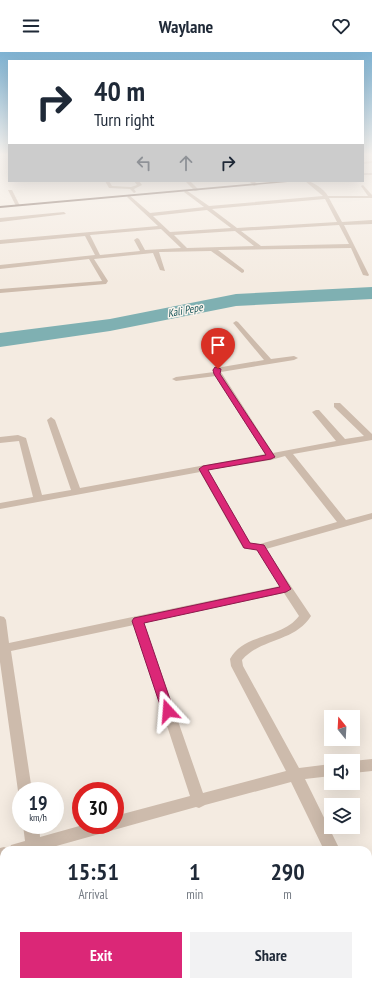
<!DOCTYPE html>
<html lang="en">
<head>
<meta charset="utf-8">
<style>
  body { margin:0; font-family:"PT Sans Narrow",sans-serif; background:#f2f2f3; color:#1f2937; height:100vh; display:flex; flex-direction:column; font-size:15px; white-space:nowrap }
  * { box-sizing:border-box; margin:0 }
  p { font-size:13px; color:#747a83 }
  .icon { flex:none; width:22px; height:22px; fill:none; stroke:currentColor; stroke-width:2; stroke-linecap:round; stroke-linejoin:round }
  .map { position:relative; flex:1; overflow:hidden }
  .drawer { position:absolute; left:0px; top:794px; width:372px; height:140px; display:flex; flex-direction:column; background:#fff; border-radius:12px 12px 0 0; box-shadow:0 4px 16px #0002 }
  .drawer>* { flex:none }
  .guide { position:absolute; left:8px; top:8px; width:356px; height:122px; border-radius:0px; box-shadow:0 4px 16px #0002; background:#fff; color:#1f2937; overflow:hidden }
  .needle { width:26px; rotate:342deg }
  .controls { position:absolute; left:324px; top:658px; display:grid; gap:8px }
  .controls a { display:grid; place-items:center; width:36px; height:36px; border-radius:0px; background:#fff; box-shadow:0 4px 16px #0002; font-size:20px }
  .speed { position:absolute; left:12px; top:730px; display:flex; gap:8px; font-size:20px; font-weight:700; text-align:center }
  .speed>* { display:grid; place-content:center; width:52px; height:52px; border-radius:50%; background:#fff; box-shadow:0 4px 16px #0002; line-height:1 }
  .speed small { font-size:10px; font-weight:400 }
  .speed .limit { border:6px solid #d22; background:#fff; color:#111 }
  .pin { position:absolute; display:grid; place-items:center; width:34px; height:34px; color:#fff; margin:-41px -17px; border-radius:50% 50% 50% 0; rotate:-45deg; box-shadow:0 0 4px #0007 }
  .pin .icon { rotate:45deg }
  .me { position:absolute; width:44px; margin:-22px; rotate:341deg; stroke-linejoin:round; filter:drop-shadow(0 0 3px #0008) }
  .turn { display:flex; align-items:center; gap:14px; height:84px; padding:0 20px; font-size:18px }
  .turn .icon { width:52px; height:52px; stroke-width:2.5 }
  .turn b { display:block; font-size:28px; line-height:34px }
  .lanes { display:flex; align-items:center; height:38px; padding:0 20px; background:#0003; justify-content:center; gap:20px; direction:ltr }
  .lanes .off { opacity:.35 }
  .eta { display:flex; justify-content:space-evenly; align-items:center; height:68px; text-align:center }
  .eta b { font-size:24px; font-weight:700; line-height:28px }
  .cta { display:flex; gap:8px; margin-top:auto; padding:8px 20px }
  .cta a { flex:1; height:46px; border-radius:0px; background:#db2777; color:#fff; font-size:16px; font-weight:700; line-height:46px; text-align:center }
  .cta a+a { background:#f2f2f3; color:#1f2937 }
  header { display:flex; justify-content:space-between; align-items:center; height:52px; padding:0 20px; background:#fff; font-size:18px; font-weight:700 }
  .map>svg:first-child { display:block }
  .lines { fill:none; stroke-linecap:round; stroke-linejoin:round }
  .river { fill:#7fb0b2; fill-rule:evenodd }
  .minor { fill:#cdbbac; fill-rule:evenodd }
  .major { fill:#7d675c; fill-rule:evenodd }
  .route { fill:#db2777; stroke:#8e194d }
  .labels { text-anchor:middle; stroke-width:3; stroke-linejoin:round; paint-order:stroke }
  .far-water-label { font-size:11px; font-style:italic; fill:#1f5a5e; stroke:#fbf5ee }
</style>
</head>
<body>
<header><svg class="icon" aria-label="menu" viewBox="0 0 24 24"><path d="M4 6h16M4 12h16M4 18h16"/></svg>Waylane<svg class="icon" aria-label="heart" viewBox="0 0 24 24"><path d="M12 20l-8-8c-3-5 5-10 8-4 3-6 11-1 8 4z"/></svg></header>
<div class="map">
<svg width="372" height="934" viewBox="0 0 372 934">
  <rect width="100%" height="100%" fill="#f4ebe1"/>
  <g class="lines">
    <path class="river" d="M372,235V247L236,254L110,279L0,295V281L110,267L236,242Z"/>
    <path class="minor" d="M0,102H9V103L0,104Z
      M372,109V111L363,112V110Z
      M363,121H372V123H363Z
      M105,129H109L112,134L131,135L137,133L134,129H139L142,133L134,137L136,140L134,141L130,137L109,136Z
      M185,129H190L199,138L195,139Z
      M249,129H254L258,133L254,134Z
      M305,129C313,129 324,137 328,144H368L361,134L363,133L372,143V146H329L342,170L372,168V172L344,173L369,223L368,224L363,223L351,196L218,198L244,218V220L242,221L211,199L161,200H159L165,219L160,218L153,201L94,207L108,229L106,232L0,241V237L102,229L89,207L0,217V213L95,203L85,184L0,192V188L158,174L127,145L129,143L150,161L204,155L184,140L186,138L209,154L323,144ZM325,147L337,170L237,176L212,157ZM207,158L231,176L170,180L153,164ZM339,173L349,192L261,194L241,179ZM161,177L181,196L145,198L139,187L137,186L134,188L140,199L100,203L90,183ZM235,179L254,194L187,196L174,183Z
      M8,138H12L20,154H16Z
      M64,160L66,162L0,170V166Z
      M236,269L238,270L271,307L294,304L298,306L294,308L221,320L273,401L336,389L312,360L316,358H319L345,387L364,384L334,355V351H340L372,382V388L293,402L346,468L372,461V467L266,497L311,564C295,590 261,586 242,608L243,614L299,716L331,712V724L305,727L340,798H324L291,730L205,753L199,756L196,755L42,798H4V809L0,810V796L4,795L9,797L11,793L25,789L23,773H39L40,785L83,773H115V764L190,744L134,573L11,599L32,739H21L20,743L18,739L0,610V564L4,565L6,568L9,591L280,534L257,498L243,496L200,420L0,457V451L33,445L19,389L0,391V385L18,383L26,386L42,443L71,438L47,368L51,365L55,368L80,436L265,402L216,324L176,329L172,327L176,325L214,320L212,318L216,316L264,308L234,272L233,271ZM285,404L337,470L260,492L250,491L208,418L271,408ZM284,541L299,564C282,587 244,581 230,607L231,614L286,719L203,741L144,571Z
      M372,707V719L353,721V709Z
      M368,869L372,870V894L368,893Z
      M24,930H42V934H24Z"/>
    <path class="major" d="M282,129H299L0,156V154Z"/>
  </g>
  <linearGradient id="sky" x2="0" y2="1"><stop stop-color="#7eb2d2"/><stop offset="0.44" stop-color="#faf6f2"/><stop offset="1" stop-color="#faf6f2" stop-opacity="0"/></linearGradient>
  <rect width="372" height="233" fill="url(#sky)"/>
  <path class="route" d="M215,315L221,317L220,322L275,405L271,407L208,418L250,491L264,493L291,537L286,540L144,571L174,659L173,663H164L162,659L132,569L134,566L280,535L257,498L244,496L199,417L203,414L266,403L214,322L213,318Z"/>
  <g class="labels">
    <g class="far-water-label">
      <text transform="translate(185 258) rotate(-11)" y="4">Kali Pepe</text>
    </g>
  </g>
</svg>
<div class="controls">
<a><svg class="needle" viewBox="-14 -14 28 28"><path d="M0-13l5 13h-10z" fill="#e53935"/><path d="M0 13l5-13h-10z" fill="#747a83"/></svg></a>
<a><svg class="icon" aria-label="sound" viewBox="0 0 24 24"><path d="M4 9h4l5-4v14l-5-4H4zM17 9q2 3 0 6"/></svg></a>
<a><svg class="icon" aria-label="layers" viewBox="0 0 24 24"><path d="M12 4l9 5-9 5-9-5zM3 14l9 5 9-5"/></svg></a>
</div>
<div class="speed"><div>19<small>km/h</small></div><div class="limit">30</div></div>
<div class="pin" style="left:218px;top:317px;background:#d93025"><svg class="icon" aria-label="arrive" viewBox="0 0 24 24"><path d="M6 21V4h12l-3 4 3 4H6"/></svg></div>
<svg class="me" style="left:168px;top:659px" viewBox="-20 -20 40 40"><path d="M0-17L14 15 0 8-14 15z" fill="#db2777" stroke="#fff" stroke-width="4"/></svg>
<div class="guide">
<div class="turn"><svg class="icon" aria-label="right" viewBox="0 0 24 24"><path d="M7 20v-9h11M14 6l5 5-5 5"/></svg><div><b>40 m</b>Turn right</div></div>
<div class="lanes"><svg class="icon off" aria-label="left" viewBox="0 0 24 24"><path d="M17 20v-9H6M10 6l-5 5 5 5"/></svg><svg class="icon off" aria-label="ahead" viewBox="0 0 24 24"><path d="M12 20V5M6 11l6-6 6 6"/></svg><svg class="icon" aria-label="right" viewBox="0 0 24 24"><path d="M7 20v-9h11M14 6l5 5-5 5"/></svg></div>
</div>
<section class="drawer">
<div class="eta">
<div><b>15:51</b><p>Arrival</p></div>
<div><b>1</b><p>min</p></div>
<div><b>290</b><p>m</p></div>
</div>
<div class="cta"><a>Exit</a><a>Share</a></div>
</section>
</div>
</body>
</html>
